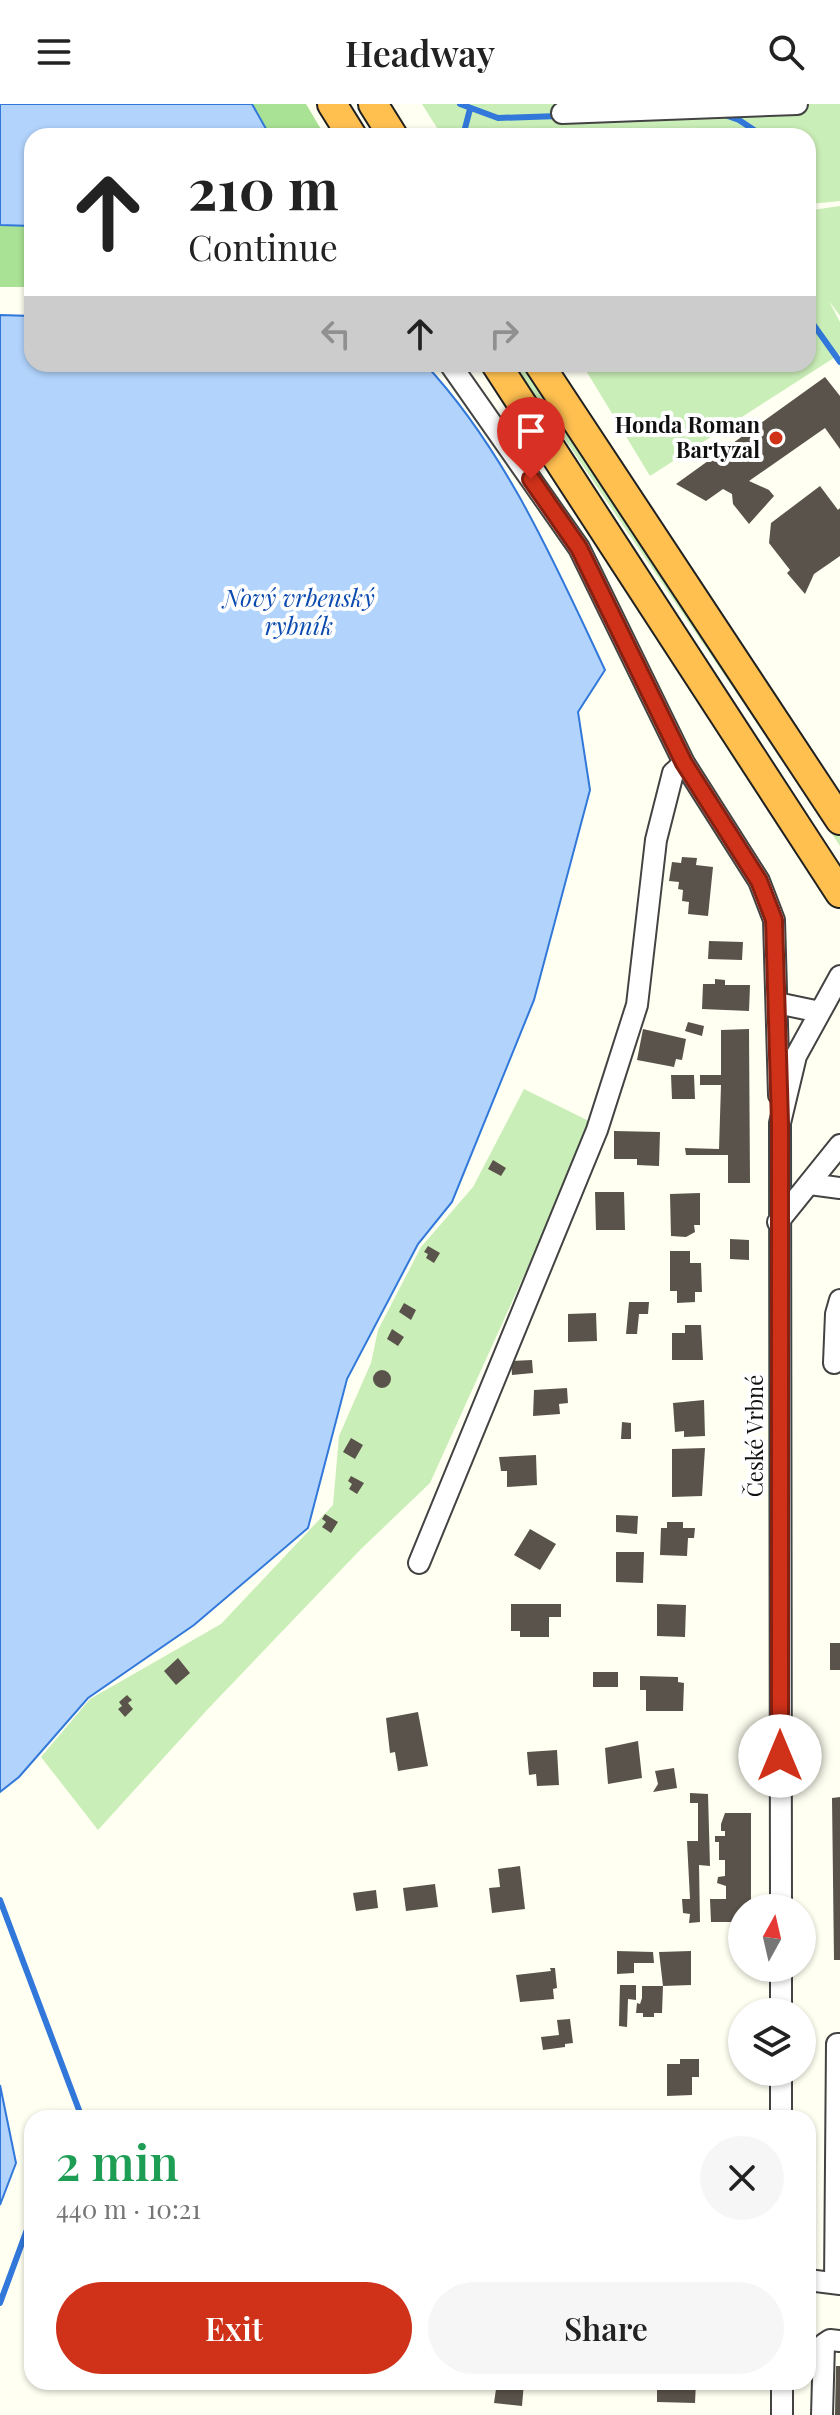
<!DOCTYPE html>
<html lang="en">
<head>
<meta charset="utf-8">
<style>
  body { margin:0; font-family:"Playfair Display",serif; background:#f6f6f6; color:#222; height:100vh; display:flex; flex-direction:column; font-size:30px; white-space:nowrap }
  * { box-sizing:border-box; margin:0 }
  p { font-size:26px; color:#767676 }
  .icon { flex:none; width:44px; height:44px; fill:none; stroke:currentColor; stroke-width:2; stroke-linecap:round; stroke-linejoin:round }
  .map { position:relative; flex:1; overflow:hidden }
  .panel { position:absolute; left:24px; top:2006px; width:792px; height:280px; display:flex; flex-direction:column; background:#fff; border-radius:24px; box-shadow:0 2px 6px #0004 }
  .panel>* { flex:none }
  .hud { position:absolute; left:24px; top:24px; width:792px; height:244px; border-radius:24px; box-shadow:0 2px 6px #0004; background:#fff; color:#222; overflow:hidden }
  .needle { width:52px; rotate:8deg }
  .tools { position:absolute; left:728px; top:1790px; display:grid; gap:16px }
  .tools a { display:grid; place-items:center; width:88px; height:88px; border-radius:50%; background:#fff; box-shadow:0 2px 6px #0004; font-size:40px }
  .pin { position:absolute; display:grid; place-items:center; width:68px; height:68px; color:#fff; margin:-82px -34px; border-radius:50% 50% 50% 0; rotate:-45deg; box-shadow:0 0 8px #0007 }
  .pin .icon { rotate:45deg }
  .me { position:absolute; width:88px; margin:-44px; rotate:0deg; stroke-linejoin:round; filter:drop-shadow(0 0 6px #0008) }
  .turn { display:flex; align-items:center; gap:28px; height:168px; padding:0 32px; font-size:36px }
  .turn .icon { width:104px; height:104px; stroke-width:2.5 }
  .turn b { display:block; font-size:56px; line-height:68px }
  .lanes { display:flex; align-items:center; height:76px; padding:0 32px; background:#0003; justify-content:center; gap:40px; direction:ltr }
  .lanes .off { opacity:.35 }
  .round { display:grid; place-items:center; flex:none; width:84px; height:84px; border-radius:42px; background:#f6f6f6 }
  .headline { display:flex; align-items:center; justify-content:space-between; height:136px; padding:0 32px }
  h1 { font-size:48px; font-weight:600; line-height:60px; color:#1e9e55 }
  .action { display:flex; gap:16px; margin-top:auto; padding:16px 32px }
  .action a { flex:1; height:92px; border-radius:48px; background:#cf3119; color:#fff; font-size:32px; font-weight:600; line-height:92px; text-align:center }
  .action a+a { background:#f6f6f6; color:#222 }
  header { display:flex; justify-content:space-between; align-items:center; height:104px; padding:0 32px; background:#fff; font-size:36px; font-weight:600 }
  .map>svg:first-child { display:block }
  .green { fill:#caeeb7 }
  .forest { fill:#a9e195 }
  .water { fill:#b1d3fc; stroke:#3178da; stroke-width:2 }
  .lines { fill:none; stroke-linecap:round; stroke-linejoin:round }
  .stream { stroke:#3178da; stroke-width:6 }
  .building { fill:#5a534b }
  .minor-casing { stroke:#434343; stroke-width:24 }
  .highway-casing { stroke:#212121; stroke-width:32 }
  .minor { stroke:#fff; stroke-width:20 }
  .highway { stroke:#ffc050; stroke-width:28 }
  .route-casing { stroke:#872010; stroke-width:20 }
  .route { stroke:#cf3119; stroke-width:14 }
  .poi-dot { fill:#cf3119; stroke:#fff; stroke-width:3 }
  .labels { text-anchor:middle; stroke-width:8; stroke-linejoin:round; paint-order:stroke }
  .poi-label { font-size:22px; font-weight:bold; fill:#101010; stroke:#fff; text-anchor:end }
  .street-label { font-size:22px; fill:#101010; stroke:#fff }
  .water-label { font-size:24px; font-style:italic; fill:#0b4aaf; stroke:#fff }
</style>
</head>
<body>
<header><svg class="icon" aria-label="menu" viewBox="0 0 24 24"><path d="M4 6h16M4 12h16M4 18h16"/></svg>Headway<svg class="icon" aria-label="search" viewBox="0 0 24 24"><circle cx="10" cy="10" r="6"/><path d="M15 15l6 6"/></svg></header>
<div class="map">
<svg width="840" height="2311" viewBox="0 0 840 2311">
  <rect width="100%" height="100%" fill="#fffff2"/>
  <path class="green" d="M422,0H840V97L810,100L813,106L840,102V212L829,197L840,218V250L650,372L582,260H808V32H442Z
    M514,260H524L702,532L840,733V742Z
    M524,985L593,1019L430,1379L360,1446L207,1606L98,1726L41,1653L90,1595L221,1520L333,1401L339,1332L371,1259L378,1226L421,1143L473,1083Z"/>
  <path class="forest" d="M252,0H306L325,32H270Z
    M0,121L32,122V183H0Z"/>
  <path class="water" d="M0,0H252L270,32H32V122L0,121Z
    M0,211L32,212V260H425C506,347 555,460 605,566L578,608L590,686L534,896L452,1098L418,1140L347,1275L308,1424L194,1521L88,1594L19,1673L0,1688Z
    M0,1981L16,2059L0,2101Z"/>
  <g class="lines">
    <path class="stream" d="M460,0L498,14L559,12
      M725,11L739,16L757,28L758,32
      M463,32L470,5
      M808,213L840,258
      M0,1796L82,2014
      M0,2199L32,2112"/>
  </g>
  <path class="building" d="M825,273L840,292V345L825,324L749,377L769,386L774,392L749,420L733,400L732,390L723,385L706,397L676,380Z
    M820,382L838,406L840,404V452L814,470L805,490L787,469L790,466L769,439L771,419Z
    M682,753L697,754L696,761L713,763L708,812L688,810L689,798L682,797L683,786L678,785L679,778L669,777L672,758L681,759Z
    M709,837L743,838L742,856L708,855Z
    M715,875L725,876V881H750L749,907L702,905L703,880H715Z
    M688,918L704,922L702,932L685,927Z
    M643,925L686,935L682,956L676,955L674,963L637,956Z
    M749,925L750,1079H728V1051H686L685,1044L719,1045L721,981H700V971H721V926Z
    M671,971H694L695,995H672Z
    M614,1027L660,1028L659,1062L637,1061V1055H614Z
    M493,1056L506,1064L501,1072L488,1065Z
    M595,1088H624L625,1126H596Z
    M700,1089V1121H694L695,1128L686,1133L671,1132L670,1090Z
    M730,1135L749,1136V1156L730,1155Z
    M428,1142L440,1149L434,1159L426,1154L428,1150L424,1148Z
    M670,1147H690V1159H701L702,1188H695V1198L677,1199V1187H670Z
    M629,1198H649L648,1210H639L637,1230H626Z
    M404,1199L416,1206L411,1216L399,1208Z
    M596,1209L597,1237L568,1238V1210Z
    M685,1221H701L703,1256H672V1229H685Z
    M392,1225L404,1233L398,1242L387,1235Z
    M532,1256L533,1269L512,1271L511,1257Z
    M373 1275a9 9 0 1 1 18 0a9 9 0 1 1-18 0Z
    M567,1284L568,1299L559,1300L560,1310L533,1312L534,1286Z
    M704,1296L705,1332L684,1333V1327L675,1328L673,1299Z
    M622,1318L631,1319V1335H621Z
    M351,1334L363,1341L355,1355L343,1348Z
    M705,1344L702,1392L672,1393V1345Z
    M536,1351L537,1381L507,1383V1367H501L499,1353Z
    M351,1372L364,1379L357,1390L349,1385L352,1380L348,1377Z
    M325,1410L338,1418L331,1429L322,1423L326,1418L322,1415Z
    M616,1411L638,1412L637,1430L616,1428Z
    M667,1418H683V1424H695L694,1434H688L687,1452L660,1451L661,1424H667Z
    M530,1425L556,1440L540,1466L514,1451Z
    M616,1448H644L643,1479L616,1478Z
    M511,1500H561V1513H549V1533H520V1527H511Z
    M657,1500L686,1501L685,1533L657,1532Z
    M830,1539H840V1566H830Z
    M178,1554L190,1569L176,1581L164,1567Z
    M593,1568H618V1583H593Z
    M640,1572L678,1573V1578L684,1579L683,1607H646V1586H640Z
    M127,1591L132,1596L128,1599L133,1605L125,1613L118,1605L122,1602L119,1598Z
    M418,1608L428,1662L398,1667L395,1648L390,1649L386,1614Z
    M638,1637L642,1674L608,1680L605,1644Z
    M557,1646L559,1681L537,1682L536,1670L529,1671L527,1648Z
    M674,1664L677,1684L653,1688L658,1680L655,1667Z
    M690,1689L708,1690L710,1762L699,1761L700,1818L689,1819L690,1810L683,1809L682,1795H690L687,1737H698V1699H690Z
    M840,1693V1856H834L832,1694Z
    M725,1709H751V1804H742V1818H711L710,1795H726V1782L717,1779L718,1773L725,1772V1756H719V1738H715V1732H725V1727H721V1720Z
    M520,1762L525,1805L492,1809L489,1784L500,1783L498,1765Z
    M435,1780L438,1803L406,1807L403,1784Z
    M376,1786L378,1804L356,1807L353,1789Z
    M617,1847L653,1848L654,1859H634V1869L617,1870Z
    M691,1847V1881L663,1882L659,1848Z
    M550,1864H555L557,1884L553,1885L554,1895L520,1898L516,1871L551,1867Z
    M620,1881H636V1896L628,1895L627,1923L619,1922Z
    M642,1882H663L662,1909H654V1913H643V1909H636L637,1899L640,1900L642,1894Z
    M570,1915L573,1939L565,1940V1943L543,1946L541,1933L559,1931L557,1916Z
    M680,1955H699V1973H692V1991L667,1992V1960H680Z
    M836,2262H840V2311H835Z
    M497,2278H524L522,2302L494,2299Z
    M653,2278H696L695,2299L657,2298V2284L653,2283Z"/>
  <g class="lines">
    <defs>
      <path id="minor" d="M562,9L797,0
        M450,260L579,444L684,659L759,777L774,816L779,991
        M777,899L820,908
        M810,1080L840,1084
        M778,1118L840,1041
        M834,1259L836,1210L840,1196
        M419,1459L597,1026L637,901L656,736L673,669L684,659
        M781,1804L780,1019L796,952L840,872
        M781,1864V1908
        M781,1968V2014
        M808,2176L840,2180
        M835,2179L837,1940H840
        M782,2278V2311
        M822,2311L824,2240L830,2236L840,2237"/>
      <path id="highway" d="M332,0L352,32
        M373,0L393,32
        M496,260L840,789
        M539,260L840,716"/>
    </defs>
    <use href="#minor" class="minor-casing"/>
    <use href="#highway" class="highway-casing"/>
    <use href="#minor" class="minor"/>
    <use href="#highway" class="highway"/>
  </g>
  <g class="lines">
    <defs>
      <path id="route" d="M531,375L579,444L684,659L759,777L774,816L780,1019V1652"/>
    </defs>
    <use href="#route" class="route-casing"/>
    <use href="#route" class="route"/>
  </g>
  <circle class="poi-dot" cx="776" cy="334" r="8"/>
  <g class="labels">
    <g class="poi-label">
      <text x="760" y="329">Honda Roman<tspan x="760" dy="25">Bartyzal</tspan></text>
    </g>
    <g class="street-label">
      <text transform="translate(755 1332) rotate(-90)" y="8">České Vrbné</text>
    </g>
    <g class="water-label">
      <text x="299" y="503">Nový vrbenský<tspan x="299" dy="28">rybník</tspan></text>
    </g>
  </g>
</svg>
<div class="tools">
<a><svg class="needle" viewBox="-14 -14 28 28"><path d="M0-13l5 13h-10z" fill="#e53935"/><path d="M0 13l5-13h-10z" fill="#767676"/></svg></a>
<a><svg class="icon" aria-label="layers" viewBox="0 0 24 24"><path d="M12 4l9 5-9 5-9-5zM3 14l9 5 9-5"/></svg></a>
</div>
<div class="pin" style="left:531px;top:375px;background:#d93025"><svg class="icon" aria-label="arrive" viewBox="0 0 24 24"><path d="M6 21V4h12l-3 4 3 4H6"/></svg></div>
<svg class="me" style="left:780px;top:1652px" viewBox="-20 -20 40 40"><circle r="19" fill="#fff"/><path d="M0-13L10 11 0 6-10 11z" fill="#cf3119"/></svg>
<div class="hud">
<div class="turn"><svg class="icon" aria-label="ahead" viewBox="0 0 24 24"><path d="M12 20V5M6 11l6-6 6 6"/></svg><div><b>210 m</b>Continue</div></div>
<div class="lanes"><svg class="icon off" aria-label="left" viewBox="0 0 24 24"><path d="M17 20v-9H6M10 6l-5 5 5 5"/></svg><svg class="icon" aria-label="ahead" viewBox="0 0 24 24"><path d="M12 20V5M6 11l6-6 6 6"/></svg><svg class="icon off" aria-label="right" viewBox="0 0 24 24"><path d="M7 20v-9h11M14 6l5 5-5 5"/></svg></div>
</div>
<section class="panel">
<div class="headline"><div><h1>2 min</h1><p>440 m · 10:21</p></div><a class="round"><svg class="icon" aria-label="close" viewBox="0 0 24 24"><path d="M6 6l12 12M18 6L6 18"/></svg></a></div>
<div class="action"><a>Exit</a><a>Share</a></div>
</section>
</div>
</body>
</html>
